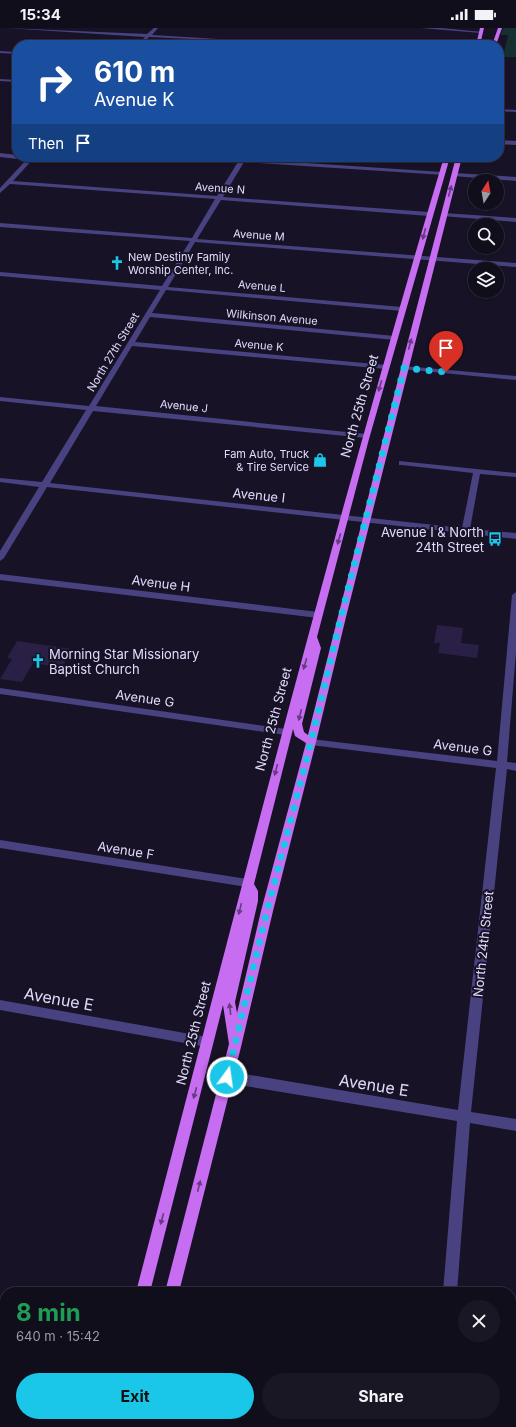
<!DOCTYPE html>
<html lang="en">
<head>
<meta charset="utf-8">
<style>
  body { margin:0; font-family:Inter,sans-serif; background:#1a1725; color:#f1f3f6; height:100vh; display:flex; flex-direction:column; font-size:15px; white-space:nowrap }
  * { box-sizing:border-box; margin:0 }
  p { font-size:13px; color:#9c9ca3 }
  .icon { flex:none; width:22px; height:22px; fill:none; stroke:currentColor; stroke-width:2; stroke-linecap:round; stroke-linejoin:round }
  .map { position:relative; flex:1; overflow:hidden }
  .details { position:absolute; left:0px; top:1259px; width:516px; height:140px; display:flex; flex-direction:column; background:#110e1c; border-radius:16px 16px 0 0; box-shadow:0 1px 3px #0004,0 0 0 1px #302e3b }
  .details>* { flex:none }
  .banner { position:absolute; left:12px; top:12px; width:492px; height:122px; border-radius:16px; box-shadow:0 1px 3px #0004,0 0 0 1px #302e3b; background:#1a4fa0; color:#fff; overflow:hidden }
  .needle { width:26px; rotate:11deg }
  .buttons { position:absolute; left:468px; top:146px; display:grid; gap:8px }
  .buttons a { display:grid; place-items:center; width:36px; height:36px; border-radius:50%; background:#110e1c; box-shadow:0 1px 3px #0004,0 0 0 1px #302e3b; font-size:20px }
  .pin { position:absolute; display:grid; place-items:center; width:34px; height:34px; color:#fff; margin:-41px -17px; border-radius:50% 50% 50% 0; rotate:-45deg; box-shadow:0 0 4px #0007 }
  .pin .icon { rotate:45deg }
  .me { position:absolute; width:44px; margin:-22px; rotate:14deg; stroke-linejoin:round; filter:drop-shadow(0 0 3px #0008) }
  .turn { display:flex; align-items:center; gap:14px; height:84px; padding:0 16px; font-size:18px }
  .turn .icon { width:52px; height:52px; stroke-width:2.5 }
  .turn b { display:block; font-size:28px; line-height:34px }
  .then { display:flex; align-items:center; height:38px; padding:0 16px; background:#0003; gap:8px; font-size:15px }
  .round { display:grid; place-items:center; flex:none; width:42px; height:42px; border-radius:21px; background:#1a1725 }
  .head { display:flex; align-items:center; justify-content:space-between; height:68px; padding:0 16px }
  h1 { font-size:24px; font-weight:700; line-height:30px; color:#1e9e55 }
  .action { display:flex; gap:8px; margin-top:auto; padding:8px 16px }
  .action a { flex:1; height:46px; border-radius:24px; background:#1ac7e8; color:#111; font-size:16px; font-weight:700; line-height:46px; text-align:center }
  .action a+a { background:#1a1725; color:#f1f3f6 }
  .status { display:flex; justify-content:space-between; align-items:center; height:28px; padding:0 20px; background:#110e1c; direction:ltr }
  .status svg { height:11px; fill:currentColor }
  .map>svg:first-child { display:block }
  .green { fill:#162f30 }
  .building { fill:#2a2045 }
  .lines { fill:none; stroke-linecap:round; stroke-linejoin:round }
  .minor { fill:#484281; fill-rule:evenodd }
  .major { fill:#c76df1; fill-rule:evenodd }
  .oneway { fill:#663b81 }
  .route { stroke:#1ac7e8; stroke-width:7; stroke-dasharray:0 12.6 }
  .labels { text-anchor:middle; stroke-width:4; stroke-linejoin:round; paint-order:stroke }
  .far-street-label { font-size:11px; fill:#e1dbfb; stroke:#171226 }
  .far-poi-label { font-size:11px; fill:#e1dbfb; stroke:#171226; text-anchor:start }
  .street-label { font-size:13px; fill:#e1dbfb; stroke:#171226 }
  .poi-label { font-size:13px; fill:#e1dbfb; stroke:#171226; text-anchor:end }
  .near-street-label { font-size:16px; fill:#e1dbfb; stroke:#171226 }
</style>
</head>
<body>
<div class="status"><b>15:34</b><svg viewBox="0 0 49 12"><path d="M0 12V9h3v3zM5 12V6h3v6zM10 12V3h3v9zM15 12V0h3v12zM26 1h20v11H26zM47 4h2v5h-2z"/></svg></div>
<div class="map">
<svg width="516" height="1399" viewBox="0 0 516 1399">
  <rect width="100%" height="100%" fill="#171226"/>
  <path class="green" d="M503,0H516V29H503L508,7H501Z"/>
  <path class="building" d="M437,597L463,600L461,615L479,617L477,630L438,625L440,615H434Z
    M17,613L72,621L62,640L33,635L22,654L0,651L12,631L7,630Z"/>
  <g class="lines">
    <path class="minor" d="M5,0L147,6L154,0H158L152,7L318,17L149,9L141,17H137L145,9Z
      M421,0H441L483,4L481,5Z
      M0,23L17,24V26L0,25Z
      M0,51L17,52V54L0,53Z
      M499,81L516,82V84L499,83Z
      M499,112L516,113V117L499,116Z
      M0,125L17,127V129H20L17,131L0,129Z
      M29,129H35L13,153L217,168L241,129H247L246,131L442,144L445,146L444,147L244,134L223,169L429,184L432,186L429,188L221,172L197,211L516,235V239L195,214L168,259L402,279L405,281L402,283L166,262L152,285L395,308L398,310L395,312L150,289L135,314L386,337L389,339L386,341L132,318L96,378L366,406L370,408L366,410L93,383L50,455L462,500L473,445L402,437H399V433L516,445V449L480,446L470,501L516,505V511L47,459L4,530L0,533V523L39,459L0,454V450L42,454L86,382L0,373V369L89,378L160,262L0,248V244L162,258L190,213L0,199V195L192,210L215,171L10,156L0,165V160Z
      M455,145L516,149V153L453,148L452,147Z
      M444,185L516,190V194L442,188V186Z
      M404,338L516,348V352L402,341V339Z
      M0,546L318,584L323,587L318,590L0,552Z
      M516,564V624L507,734L516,735V743L507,741L471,1084L516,1091V1103L470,1095L457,1264H443L457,1093L227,1055L222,1053L221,1049L222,1045L227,1043L458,1082L496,740L311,717L306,714L311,711L497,733L512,567Z
      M0,660L286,701L291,704L286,707L0,666Z
      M0,812L247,851L251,852L253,855L251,858L247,859L0,820Z
      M0,972L207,1009L211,1010L213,1014L211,1018L207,1019L0,982Z
      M0,1311L5,1312V1328L0,1327Z
      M431,1394H447L446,1399H430Z"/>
    <path class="major" d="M480,0H484L480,17H476Z
      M498,0H502L496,17H492Z
      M444,129H450L369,411L317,609L321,620L302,696L304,704L308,707L401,340L456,129H462L346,589L316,714L273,883L241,1019L179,1264H165L229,1016L223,977L150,1264H136C235,885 331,505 444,129ZM293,701L295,708L306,715L261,883L237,985L235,974L258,873V863L254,856Z
      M99,1394H115L114,1399H98Z
      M130,1394H146L145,1399H129Z"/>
  </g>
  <defs><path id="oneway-solid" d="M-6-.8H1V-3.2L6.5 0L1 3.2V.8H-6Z"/></defs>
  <g class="oneway">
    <use href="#oneway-solid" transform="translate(450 163) rotate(-75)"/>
    <use href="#oneway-solid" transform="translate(424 206) rotate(105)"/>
    <use href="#oneway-solid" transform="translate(410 316) rotate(-75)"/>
    <use href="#oneway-solid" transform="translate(380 358) rotate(106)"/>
    <use href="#oneway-solid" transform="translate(339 511) rotate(105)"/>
    <use href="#oneway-solid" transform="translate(305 636) rotate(106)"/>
    <use href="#oneway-solid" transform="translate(300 687) rotate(104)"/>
    <use href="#oneway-solid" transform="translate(276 742) rotate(104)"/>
    <use href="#oneway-solid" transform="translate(240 881) rotate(104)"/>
    <use href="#oneway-solid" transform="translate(230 981) rotate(-97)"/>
    <use href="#oneway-solid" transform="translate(195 1065) rotate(105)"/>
    <use href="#oneway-solid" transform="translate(199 1158) rotate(-76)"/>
    <use href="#oneway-solid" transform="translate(162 1191) rotate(105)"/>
  </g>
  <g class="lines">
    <path class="route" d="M227,1049L267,883L311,714L341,589L404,340L446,344"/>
  </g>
  <defs>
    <symbol id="church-bare" viewBox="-9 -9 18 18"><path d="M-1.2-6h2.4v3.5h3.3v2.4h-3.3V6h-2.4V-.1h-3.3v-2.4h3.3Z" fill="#1ac7e8" stroke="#171226" stroke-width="2.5" paint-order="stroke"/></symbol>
    <symbol id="shop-bare" viewBox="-9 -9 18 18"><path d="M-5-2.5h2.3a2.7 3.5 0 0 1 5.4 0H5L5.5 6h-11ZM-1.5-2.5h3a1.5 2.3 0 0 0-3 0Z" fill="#1ac7e8" stroke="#171226" stroke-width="2.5" paint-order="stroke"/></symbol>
    <symbol id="bus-bare" viewBox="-9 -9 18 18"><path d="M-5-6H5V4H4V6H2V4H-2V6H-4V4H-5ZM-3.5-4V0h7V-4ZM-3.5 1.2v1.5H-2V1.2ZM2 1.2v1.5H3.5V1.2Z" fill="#1ac7e8" stroke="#171226" stroke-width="2.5" paint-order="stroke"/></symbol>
  </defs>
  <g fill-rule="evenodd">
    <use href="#church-bare" x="107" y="225" width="20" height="20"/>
    <use href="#shop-bare" x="310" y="422" width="20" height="20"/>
    <use href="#bus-bare" x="485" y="501" width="20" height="20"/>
    <use href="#church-bare" x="28" y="623" width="20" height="20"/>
  </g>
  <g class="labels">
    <g class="far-street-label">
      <text transform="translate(220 160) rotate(4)" y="4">Avenue N</text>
      <text transform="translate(259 207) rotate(4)" y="4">Avenue M</text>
      <text transform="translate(262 258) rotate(5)" y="4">Avenue L</text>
      <text transform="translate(272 289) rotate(5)" y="4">Wilkinson Avenue</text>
      <text transform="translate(259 317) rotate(5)" y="4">Avenue K</text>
      <text transform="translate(113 324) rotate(-59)" y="4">North 27th Street</text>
      <text transform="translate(184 378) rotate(6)" y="4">Avenue J</text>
    </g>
    <g class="far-poi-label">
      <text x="128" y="233">New Destiny Family<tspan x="128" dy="13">Worship Center, Inc.</tspan></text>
      <text x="309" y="430" text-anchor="end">Fam Auto, Truck<tspan x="309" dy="13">&amp; Tire Service</tspan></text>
    </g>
    <g class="street-label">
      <text transform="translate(359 378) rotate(-74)" y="5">North 25th Street</text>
      <text transform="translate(259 467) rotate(6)" y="5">Avenue I</text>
      <text transform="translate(161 555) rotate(7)" y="5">Avenue H</text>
      <text transform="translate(145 670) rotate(8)" y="5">Avenue G</text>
      <text transform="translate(273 691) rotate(-75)" y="5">North 25th Street</text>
      <text transform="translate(463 719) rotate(7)" y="5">Avenue G</text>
      <text transform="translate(126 822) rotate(9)" y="5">Avenue F</text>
      <text transform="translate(483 916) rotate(-84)" y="5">North 24th Street</text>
      <text transform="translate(193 1005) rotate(-76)" y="5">North 25th Street</text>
    </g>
    <g class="poi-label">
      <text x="484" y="509">Avenue I &amp; North<tspan x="484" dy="15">24th Street</tspan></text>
      <text x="49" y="631" text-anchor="start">Morning Star Missionary<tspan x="49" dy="15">Baptist Church</tspan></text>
    </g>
    <g class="near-street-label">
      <text transform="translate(59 971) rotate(10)" y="6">Avenue E</text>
      <text transform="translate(374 1057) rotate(9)" y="6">Avenue E</text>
    </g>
  </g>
</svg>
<div class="buttons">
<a><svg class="needle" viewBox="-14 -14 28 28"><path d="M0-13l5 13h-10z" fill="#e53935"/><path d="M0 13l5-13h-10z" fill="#9c9ca3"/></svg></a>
<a><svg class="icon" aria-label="search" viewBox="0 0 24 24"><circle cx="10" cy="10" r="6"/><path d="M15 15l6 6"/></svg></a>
<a><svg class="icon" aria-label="layers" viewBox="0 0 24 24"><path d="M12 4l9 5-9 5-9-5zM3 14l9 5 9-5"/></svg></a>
</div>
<div class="pin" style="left:446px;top:344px;background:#d93025"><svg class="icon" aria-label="arrive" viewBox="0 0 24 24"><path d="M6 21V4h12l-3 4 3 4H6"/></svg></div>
<svg class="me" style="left:227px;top:1049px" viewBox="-20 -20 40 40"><circle r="17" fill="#1ac7e8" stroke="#fff" stroke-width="3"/><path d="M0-11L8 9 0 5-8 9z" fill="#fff"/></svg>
<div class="banner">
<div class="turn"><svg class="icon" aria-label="right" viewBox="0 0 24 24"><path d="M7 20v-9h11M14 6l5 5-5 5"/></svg><div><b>610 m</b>Avenue K</div></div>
<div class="then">Then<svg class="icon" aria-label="arrive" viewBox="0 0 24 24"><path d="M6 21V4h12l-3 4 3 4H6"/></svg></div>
</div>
<section class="details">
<div class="head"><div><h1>8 min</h1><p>640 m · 15:42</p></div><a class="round"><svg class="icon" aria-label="close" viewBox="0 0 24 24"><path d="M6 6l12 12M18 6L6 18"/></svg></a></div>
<div class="action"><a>Exit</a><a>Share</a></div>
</section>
</div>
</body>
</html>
